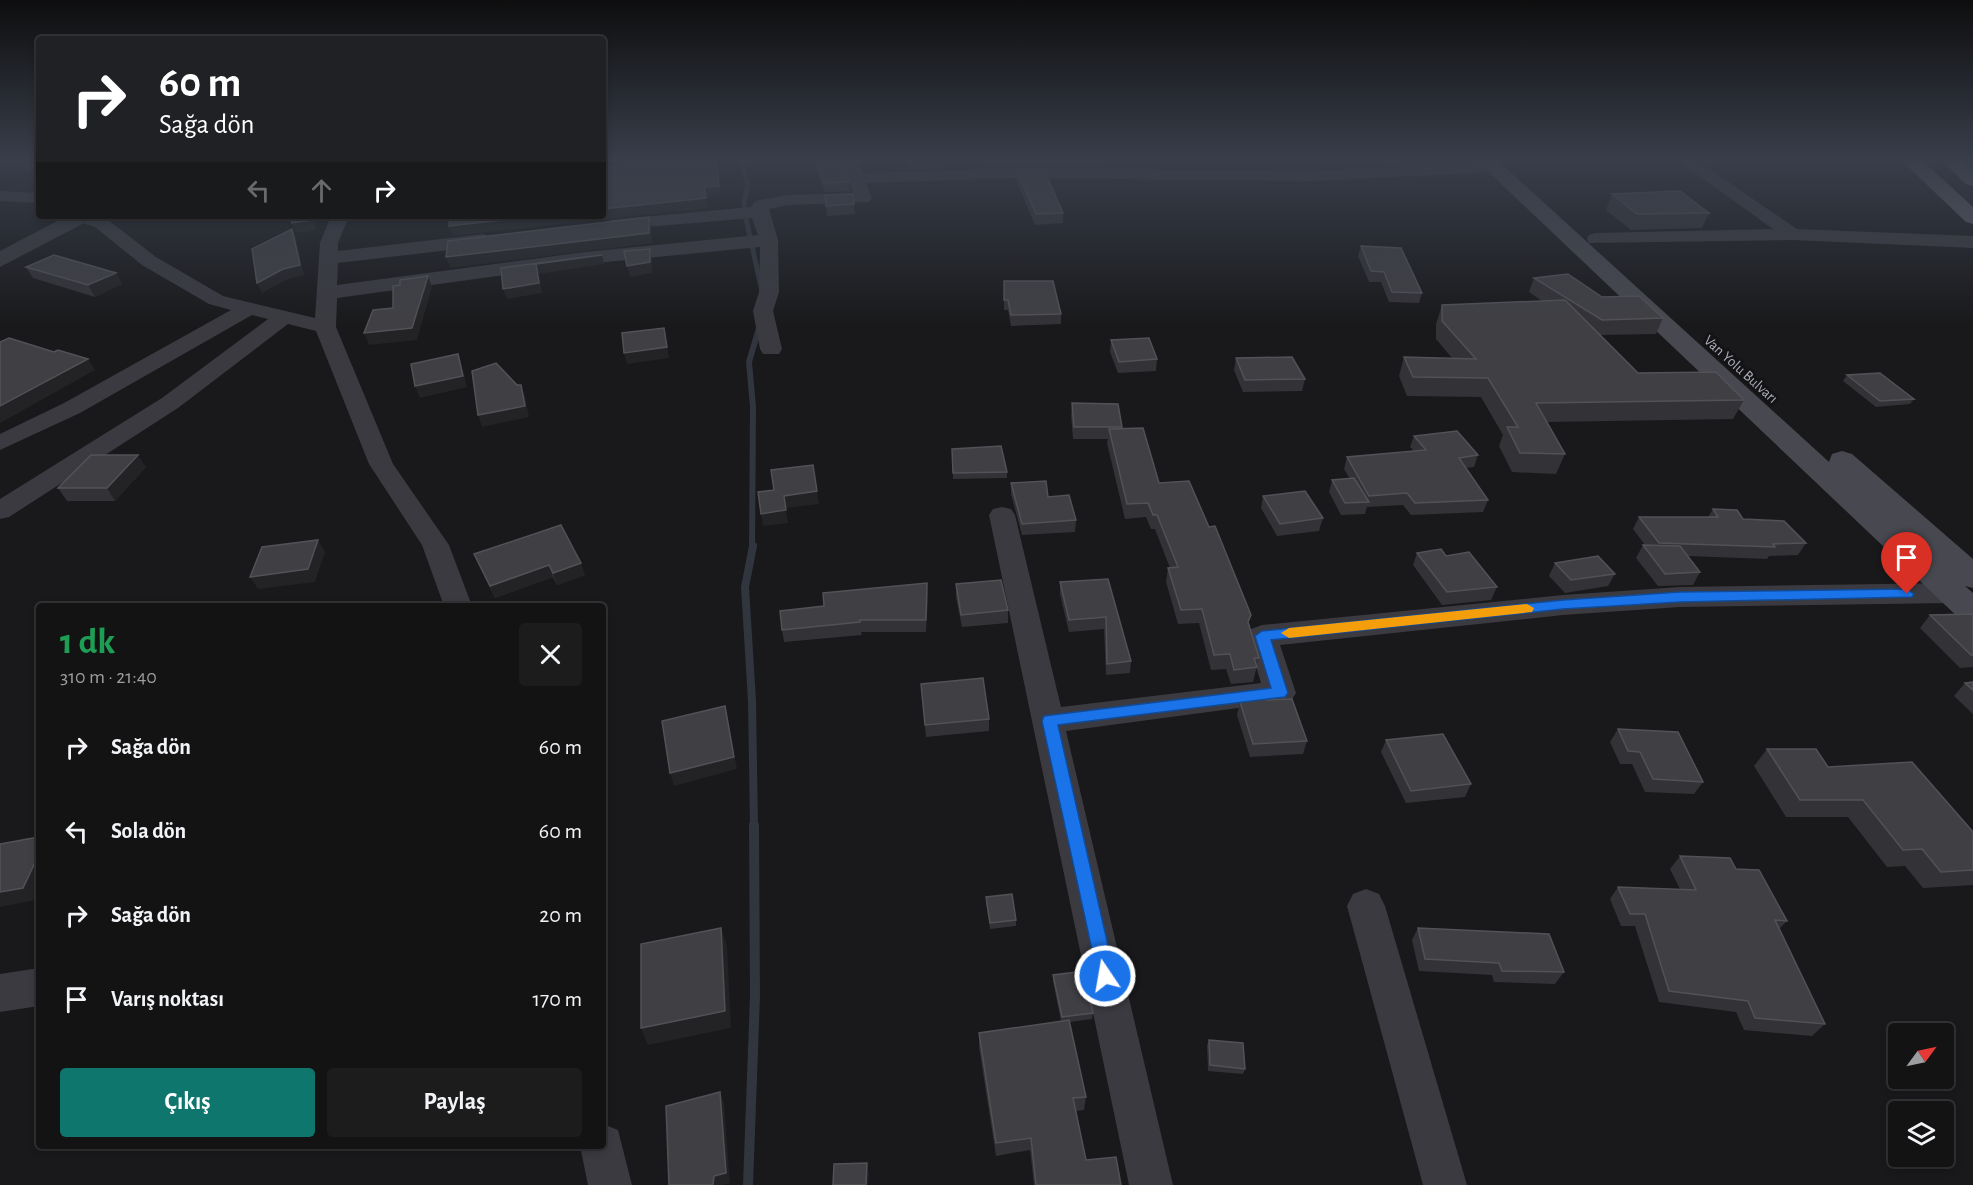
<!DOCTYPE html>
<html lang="tr">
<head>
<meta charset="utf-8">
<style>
  body { margin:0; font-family:"Alegreya Sans",sans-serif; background:#1c1c1d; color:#f1f3f6; height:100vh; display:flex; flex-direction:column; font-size:22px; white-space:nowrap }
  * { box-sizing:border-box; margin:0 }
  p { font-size:20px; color:#9d9ea0 }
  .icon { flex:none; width:33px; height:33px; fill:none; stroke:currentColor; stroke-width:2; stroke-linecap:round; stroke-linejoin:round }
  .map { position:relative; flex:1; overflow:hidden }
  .side { position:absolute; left:36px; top:603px; width:570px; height:546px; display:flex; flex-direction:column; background:#131314; border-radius:6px; box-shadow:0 3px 9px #0003,0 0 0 2px #323234 }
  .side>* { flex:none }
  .top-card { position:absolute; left:36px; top:36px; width:570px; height:183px; border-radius:6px; box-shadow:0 3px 9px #0003,0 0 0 2px #323234; background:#202124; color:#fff; overflow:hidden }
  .needle { width:39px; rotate:57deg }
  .tools { position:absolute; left:1888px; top:1023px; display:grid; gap:12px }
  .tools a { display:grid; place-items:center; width:66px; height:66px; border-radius:6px; background:#131314; box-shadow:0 3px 9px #0003,0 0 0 2px #323234; font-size:30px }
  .pin { position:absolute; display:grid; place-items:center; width:51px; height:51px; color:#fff; margin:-62px -26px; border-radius:50% 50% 50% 0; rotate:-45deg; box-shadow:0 0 6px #0007 }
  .pin .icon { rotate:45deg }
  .me { position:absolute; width:66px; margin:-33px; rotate:348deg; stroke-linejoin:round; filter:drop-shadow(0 0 4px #0008) }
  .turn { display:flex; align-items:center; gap:21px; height:126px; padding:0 24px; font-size:27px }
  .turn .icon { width:78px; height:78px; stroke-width:2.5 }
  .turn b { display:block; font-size:42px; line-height:51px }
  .lanes { display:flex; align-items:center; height:57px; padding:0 24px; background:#0003; justify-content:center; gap:30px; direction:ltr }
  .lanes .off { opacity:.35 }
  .round { display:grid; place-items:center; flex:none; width:63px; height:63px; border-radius:6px; background:#1c1c1d }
  .headline { display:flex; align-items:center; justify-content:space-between; height:102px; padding:0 24px }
  h1 { font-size:36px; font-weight:600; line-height:45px; color:#1e9e55 }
  .button { display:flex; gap:12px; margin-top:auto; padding:12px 24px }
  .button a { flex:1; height:69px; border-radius:6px; background:#0f766e; color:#fff; font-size:24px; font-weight:600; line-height:69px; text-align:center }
  .button a+a { background:#1c1c1d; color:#f1f3f6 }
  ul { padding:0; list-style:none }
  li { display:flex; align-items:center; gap:18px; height:84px; padding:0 24px }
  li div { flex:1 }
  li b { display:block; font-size:22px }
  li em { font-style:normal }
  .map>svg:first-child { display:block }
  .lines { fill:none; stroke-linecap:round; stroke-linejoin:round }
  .stream-far3 { stroke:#30353e; stroke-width:5 }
  .stream-far2 { stroke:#30353e; stroke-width:6 }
  .stream-far1 { stroke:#30353e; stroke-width:8 }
  .stream { stroke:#30353e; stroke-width:10 }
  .minor { fill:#3a3a40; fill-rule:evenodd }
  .tertiary { fill:#3a3a40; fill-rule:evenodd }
  .secondary { fill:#484950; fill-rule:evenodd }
  .trunk { fill:#5f5f68; fill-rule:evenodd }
  .wall { fill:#333236 }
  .shaded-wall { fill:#232325 }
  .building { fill:#404044; stroke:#515157; stroke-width:1.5 }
  .route { fill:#1a73e8; stroke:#114b97; stroke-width:1.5 }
  .slow { fill:#f59e0b }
  .labels { text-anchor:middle; stroke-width:6; stroke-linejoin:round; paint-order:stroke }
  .far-street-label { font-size:15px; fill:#acaeba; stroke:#141416 }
</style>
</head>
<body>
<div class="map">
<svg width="1973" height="1185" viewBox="0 0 1973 1185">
  <rect width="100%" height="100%" fill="#19191b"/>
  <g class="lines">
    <path class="stream-far3" d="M741,160L748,185L744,201L745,214L761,287"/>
    <path class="stream-far2" d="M752,547L753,407L749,362L759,328"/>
    <path class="stream-far1" d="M753,546L745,587L752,701L754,826"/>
    <path class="stream" d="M748,1185L755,996L754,825"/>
    <path class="minor" d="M844,160H858L863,173L1012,168L1312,171L1494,162L1502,167L1494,172L1312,181L1012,178L866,183L872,198L869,202L787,205L769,209L778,240L779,292L773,311L782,349L779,354H763L760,349L753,311L759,292L760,247L585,264L337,298L336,327L393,464L449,545L472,606H444L422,545L369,464L316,331L288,324L178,408L9,517L0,519V499L162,398L268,319L252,315L80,413L0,450V434L64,403L231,310L209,304L142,265L95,227L74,220L71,216H98L107,219L156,257L223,296L315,318L320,243L331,216H349L338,243V251L484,234L493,240L484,246L338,263L337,285L585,252L758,235L752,218L611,230L602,225L611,220L751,207L755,201L787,195L853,193Z
      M1677,160H1696L1797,229L1973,236V248L1793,240L1589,243L1587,239L1589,235L1596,233L1773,229Z
      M0,191L39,193V203L0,201Z
      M1002,507L1011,509L1015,515L1061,707L1261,683L1247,636L1251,629L1262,625L1563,595L1680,587L1952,583L1962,586L1966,593L1962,600L1952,603L1680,607L1563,615L1280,645L1296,693L1291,701L1066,731L1173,1185H1129L989,515L993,509Z
      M1366,889L1379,894L1385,906L1467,1185H1423L1347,906L1353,894Z
      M39,968V1006L0,1012V974Z
      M603,1124L618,1130L632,1185H588L580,1146H603Z"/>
    <path class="tertiary" d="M67,216H93L90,220L0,267V251Z"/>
    <path class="secondary" d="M1476,160H1497L1829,462L1832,454L1842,451L1852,454L1973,559V588L1965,586L1973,593V624L1961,620Z"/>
    <path class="trunk" d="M1901,160H1922L1973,207V224L1966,222Z
      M1941,160H1962L1973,170V186L1966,184Z"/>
  </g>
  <path class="wall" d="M0,160H39V171L2,168L0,164Z
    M815,160L849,182L850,191L825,192L816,169Z
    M909,160H945V168L909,169Z
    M980,160H1109L1108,164H1084L1083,166L980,164Z
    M1017,170L1063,213V223L1035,225L1016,180Z
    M853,194L855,214L827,216L825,195Z
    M1612,194L1709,213L1702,228L1631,230L1606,210Z
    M1361,246L1422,293L1419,303L1389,302L1381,282H1369L1358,256Z
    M26,267L116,273L122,284L95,297L33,278Z
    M1534,278L1602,297L1663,318L1656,334L1600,335L1638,373L1744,400L1733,419L1547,422L1565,454L1556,474L1512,472L1499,446L1503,435L1481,397L1407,396L1399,376L1404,357L1452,358L1436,339V324L1442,305L1542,301L1529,292Z
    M1004,281L1061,314V324L1011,326L1008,310H1004Z
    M1111,340L1157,359L1156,371L1118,373L1110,352Z
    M1236,358L1305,379L1302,391L1243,392L1234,370Z
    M1847,375L1914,399L1910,404L1876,407L1843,381Z
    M1072,403L1118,404L1121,428L1159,483L1249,625L1259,658L1253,682L1231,684L1226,669L1211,670L1199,623L1178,624L1166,582L1168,568H1170L1155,529H1151L1146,517L1125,519L1107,443L1108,439H1073L1071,415Z
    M1414,436L1478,455L1474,467L1466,468L1488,500L1483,512L1411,515L1403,505L1367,507L1365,514L1341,515L1329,492L1332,480L1350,479L1344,469L1347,457L1414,451L1410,447Z
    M952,449L1007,472V478L953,479Z
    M146,467L115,501H67L58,488Z
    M1011,483L1048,497L1076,520L1075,532L1022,535L1011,494Z
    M1263,496L1323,518L1319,531L1277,536L1261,508Z
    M1713,509L1743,519L1806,543L1798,555L1769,556L1767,559L1688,556L1700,572L1693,585L1658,586L1636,558L1643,545H1645L1633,529L1639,517H1708Z
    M1417,553L1446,556L1497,587L1491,600L1442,605L1413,565Z
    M474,554L585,575L557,585L553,577L495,598Z
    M1555,563L1615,574L1608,586L1565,593L1549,576Z
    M1108,579L1131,661L1130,673L1106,675L1104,629L1069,632L1060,594V582Z
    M927,583L928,596L926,632H861L862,635L784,642L782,630L824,606Z
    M956,584L1008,610V623L962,627L956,597Z
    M1973,614V667L1960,668L1920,628L1930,615Z
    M1973,682V714L1954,696L1965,683Z
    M921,684L989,719V731L926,737Z
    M1241,698L1266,700L1307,741L1303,754L1250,757L1237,715Z
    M1618,729L1703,782L1694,794L1645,792L1632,764H1620L1610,742Z
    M1386,740L1471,784L1465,797L1406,803L1381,752Z
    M1767,749L1828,767L1973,832V885L1923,888L1905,866L1887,867L1848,817H1786L1754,766Z
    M1680,856L1736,869L1787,921L1779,929L1825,1024L1812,1036L1744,1030L1736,1012L1659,1002L1635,926H1621L1610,899L1618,887L1680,889L1670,869Z
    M986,897L1016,920V926L990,929L986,903Z
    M1418,928L1564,972L1555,984L1494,982L1492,975L1419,971L1412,940Z
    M1053,975L1093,1013L1092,1019L1070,1022L1086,1097L1084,1110L1076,1111L1086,1160L1121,1185H1034L1030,1150L996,1156L979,1047V1033L1061,1021L1053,981Z
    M1209,1040L1245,1069L1243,1074L1208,1071L1207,1045Z"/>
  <path class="shaded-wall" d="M603,160H625V161L603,163Z
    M717,165L721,195L706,197L704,187Z
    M706,198L708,208L452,236L449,226L539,216H603V209Z
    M311,216H316L315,230L296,233L292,223Z
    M649,217L651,227L652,243L450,268L446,257Z
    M292,229L296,238L304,275L288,279L262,293L257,283Z
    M650,249L652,260V273L630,277L627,266Z
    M602,255L604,264L539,274L542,293L507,299L503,289L536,264Z
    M116,273L122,284L95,297L88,285Z
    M428,276L432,287L417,340L369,345L364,333Z
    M664,328L669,358L627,364L624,353Z
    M458,354L462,366L467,387L420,398L415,386Z
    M88,359L95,370L0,423V406Z
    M521,385L525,396L529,417L482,427L478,415Z
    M138,455L146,467L115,501L107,488Z
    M817,491L819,504L786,508L784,496Z
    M786,510L788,523L763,526L761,514Z
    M318,540L325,552L315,582L258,589L250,577Z
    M581,563L585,575L557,585L553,573Z
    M549,565L553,577L495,598L490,586Z
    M927,583L928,596L926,632V620Z
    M725,706L737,769L674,786L670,773Z
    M39,854V895L36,900L0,907V892Z
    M721,928L727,946L731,1028L648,1045L641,1028Z
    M720,1092L724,1103L730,1183L721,1185H713Z
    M867,1163L869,1174L868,1185H866Z"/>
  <path class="building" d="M5,160H39V162Z
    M687,160H716L719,186L704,187L706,198L603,209V167Z
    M815,160H842L844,161L849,182L824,183Z
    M1017,170H1044L1063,213L1036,214Z
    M1680,191L1709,213L1637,214L1612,194Z
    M853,194L854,204L826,206L825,195Z
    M290,216H311V220L292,223Z
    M450,216H539L449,226Z
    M649,217V233L446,257L448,241Z
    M292,229L300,265L283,269L257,283L252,249Z
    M1361,246L1401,248L1422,293L1392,292L1384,272L1371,271Z
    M650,249V262L627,266L624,251Z
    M54,255L116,273L88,285L26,267Z
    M602,255L536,264L539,283L503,289L501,268Z
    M1568,274L1602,297L1639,296L1663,318L1602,320L1534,278Z
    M428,276L412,328L364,333L373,310L393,308V286L400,285V280Z
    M1004,281H1053L1061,314L1011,315L1008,300H1004Z
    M1565,300L1638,373L1716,372L1744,400L1536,403L1565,454L1520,453L1507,427H1518L1488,378L1413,377L1404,357L1476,359L1442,321V305Z
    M664,328L667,347L624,353L622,333Z
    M9,338L54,352L58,350L88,359L0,406V342Z
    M1149,338L1157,359L1119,362L1111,340Z
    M458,354L463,376L415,386L411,364Z
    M1292,357L1305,379L1245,380L1236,358Z
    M496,363L517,385H521L525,406L478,415L472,371Z
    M1880,373L1914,399L1880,401L1847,375Z
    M1072,403L1118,404L1122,427H1074Z
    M1143,428L1159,483L1189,481L1209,527L1215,526L1251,615L1248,622L1259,658H1254L1257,667L1234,670L1230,654L1214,655L1202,609L1181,610L1168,568L1178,567L1157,515H1153L1148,503L1127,504L1109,429Z
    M1457,431L1478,455L1459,458L1488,500L1415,503L1407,493L1369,496L1347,457L1426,450L1414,436Z
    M1001,446L1007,472L953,473L952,449Z
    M91,455H138L107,488H58Z
    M813,465L817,491L784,496L786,510L761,514L758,492L774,490L771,470Z
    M1354,478L1369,502L1345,503L1332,480Z
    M1046,481L1048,497L1069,495L1076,520L1022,524L1011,483Z
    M1305,491L1323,518L1280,524L1263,496Z
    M1713,509L1737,510L1743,519L1784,521L1806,543L1773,544L1775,547L1659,543L1639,517H1718Z
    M561,525L581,563L553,573L549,565L490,586L474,554Z
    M318,540L308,569L250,577L262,547Z
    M1643,545L1680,546L1700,572L1665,574Z
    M1441,549L1446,556L1469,552L1497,587L1447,592L1417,553Z
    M1598,556L1615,574L1571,580L1555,563Z
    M1108,579L1131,661L1107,664L1106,617L1069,620L1060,582Z
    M1001,580L1008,610L961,615L956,584Z
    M927,583L926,620H860V622L782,630L780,611L824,606L823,593Z
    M1973,614V655H1971L1930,615Z
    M983,678L989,719L925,725L921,684Z
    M1973,682V690L1965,683Z
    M1264,695L1266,700L1292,699L1307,741L1253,744L1240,702H1243L1241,698Z
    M725,706L734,757L670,773L662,721Z
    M1618,729L1678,732L1703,782L1653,779L1640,752L1628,751Z
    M1443,734L1471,784L1411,791L1386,740Z
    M1767,749H1816L1828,767L1912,762L1973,832V870L1941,872L1922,849L1903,850L1863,800H1800Z
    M39,837V854L23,888L0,892V844Z
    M1680,856L1730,858L1736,869L1759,870L1787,921L1775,920L1825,1024L1755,1018L1748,1001L1669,991L1645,914H1630L1618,887L1696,890Z
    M1012,894L1016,920L990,923L986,897Z
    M721,928L725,1011L641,1028V944Z
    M1418,928L1549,934L1564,972L1502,971L1499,963L1425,959Z
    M1084,971L1093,1013L1062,1017L1053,975Z
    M1069,1020L1086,1097L1073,1098L1086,1160L1116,1157L1121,1185H1036L1031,1138L996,1143L979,1033Z
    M1209,1040L1243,1043L1245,1069L1210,1065Z
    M720,1092L726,1173L714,1176L713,1185H669L666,1106Z
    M867,1163L866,1185H833L834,1164Z"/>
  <linearGradient id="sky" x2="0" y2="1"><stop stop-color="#0e0e0f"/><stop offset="0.49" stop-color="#383e4a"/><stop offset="1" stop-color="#383e4a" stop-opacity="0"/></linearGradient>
  <rect width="1973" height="326" fill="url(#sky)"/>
  <path class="route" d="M1907,589L1914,594L1912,597L1680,602L1563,609L1271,640L1288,693L1285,697L1058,725L1115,976L1112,982L1105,985L1099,982L1042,721L1044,716L1271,688L1255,636L1262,631L1563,600L1680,592Z"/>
  <path class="slow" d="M1527,604L1534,608L1532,612L1289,638L1281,633L1289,628Z"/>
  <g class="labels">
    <g class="far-street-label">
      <text transform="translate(1741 369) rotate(42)" y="5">Van Yolu Bulvarı</text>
    </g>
  </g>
</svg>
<div class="tools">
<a><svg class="needle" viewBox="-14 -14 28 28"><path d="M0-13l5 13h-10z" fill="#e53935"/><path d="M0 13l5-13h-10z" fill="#9d9ea0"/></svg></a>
<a><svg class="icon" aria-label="layers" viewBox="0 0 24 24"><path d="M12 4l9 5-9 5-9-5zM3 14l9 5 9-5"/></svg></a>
</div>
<div class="pin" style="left:1907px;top:594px;background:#d93025"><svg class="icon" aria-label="arrive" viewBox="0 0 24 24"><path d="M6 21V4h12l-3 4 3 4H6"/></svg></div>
<svg class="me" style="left:1105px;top:976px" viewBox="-20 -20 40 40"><circle r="17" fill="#1a73e8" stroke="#fff" stroke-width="3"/><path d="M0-11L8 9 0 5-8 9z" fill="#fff"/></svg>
<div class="top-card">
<div class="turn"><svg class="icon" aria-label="right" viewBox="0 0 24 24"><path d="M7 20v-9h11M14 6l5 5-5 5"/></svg><div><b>60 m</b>Sağa dön</div></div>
<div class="lanes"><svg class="icon off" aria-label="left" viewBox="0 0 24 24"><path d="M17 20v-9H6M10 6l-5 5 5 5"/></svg><svg class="icon off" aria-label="ahead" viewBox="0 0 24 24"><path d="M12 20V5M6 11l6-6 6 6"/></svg><svg class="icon" aria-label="right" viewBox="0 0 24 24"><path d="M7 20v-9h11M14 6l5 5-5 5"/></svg></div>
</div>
<section class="side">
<div class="headline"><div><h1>1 dk</h1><p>310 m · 21:40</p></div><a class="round"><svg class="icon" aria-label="close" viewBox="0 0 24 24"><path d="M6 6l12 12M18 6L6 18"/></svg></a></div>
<ul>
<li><svg class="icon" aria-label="right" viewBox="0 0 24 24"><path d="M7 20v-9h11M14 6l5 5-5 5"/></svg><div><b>Sağa dön</b></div><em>60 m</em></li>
<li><svg class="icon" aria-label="left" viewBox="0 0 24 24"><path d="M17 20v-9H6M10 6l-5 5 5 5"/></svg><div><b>Sola dön</b></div><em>60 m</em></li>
<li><svg class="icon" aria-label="right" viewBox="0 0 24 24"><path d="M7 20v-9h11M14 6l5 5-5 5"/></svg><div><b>Sağa dön</b></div><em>20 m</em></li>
<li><svg class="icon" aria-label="arrive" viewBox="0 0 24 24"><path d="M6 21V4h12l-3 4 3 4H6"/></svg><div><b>Varış noktası</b></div><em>170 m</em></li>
</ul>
<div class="button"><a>Çıkış</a><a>Paylaş</a></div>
</section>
</div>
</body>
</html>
